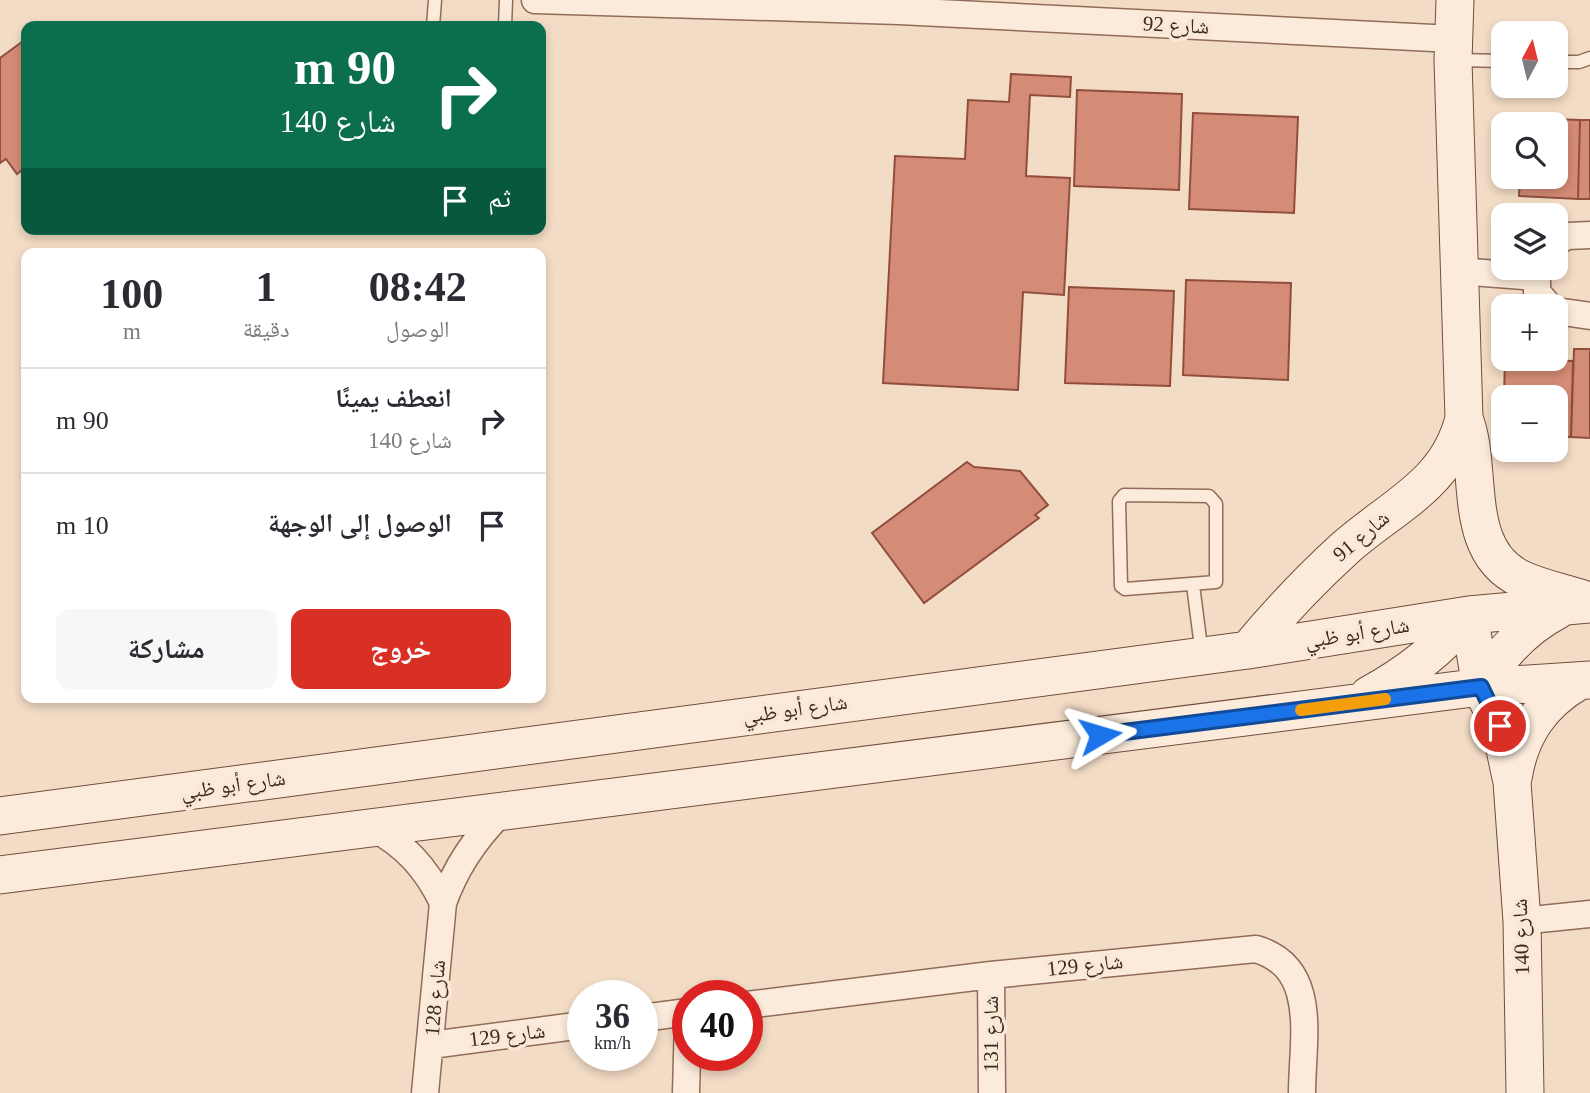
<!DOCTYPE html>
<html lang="ar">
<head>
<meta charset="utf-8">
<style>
  body { margin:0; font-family:"Times New Roman","Noto Naskh Arabic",serif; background:#f7f7f7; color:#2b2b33; direction:rtl; height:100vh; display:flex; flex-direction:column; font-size:26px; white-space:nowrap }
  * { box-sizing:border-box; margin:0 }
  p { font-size:23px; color:#7c7c81 }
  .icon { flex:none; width:38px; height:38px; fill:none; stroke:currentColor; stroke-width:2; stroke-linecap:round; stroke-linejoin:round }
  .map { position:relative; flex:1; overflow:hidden; direction:ltr }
  .details { position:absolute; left:21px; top:248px; width:525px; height:455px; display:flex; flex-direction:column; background:#fff; border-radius:14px; box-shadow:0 4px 10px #0003; direction:rtl }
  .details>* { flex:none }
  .hud { position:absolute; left:21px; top:21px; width:525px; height:214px; border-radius:14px; box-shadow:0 4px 10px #0003; direction:rtl; background:#0b6e4f; color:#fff; overflow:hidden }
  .needle { width:46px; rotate:7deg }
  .tools { position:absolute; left:1491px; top:21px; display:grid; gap:14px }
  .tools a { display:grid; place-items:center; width:77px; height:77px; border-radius:14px; background:#fff; box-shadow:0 4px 10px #0003; font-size:35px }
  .speed { position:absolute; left:567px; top:980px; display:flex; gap:14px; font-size:35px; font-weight:700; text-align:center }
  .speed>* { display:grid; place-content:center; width:91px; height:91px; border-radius:50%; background:#fff; box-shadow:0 4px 10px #0003; line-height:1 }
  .speed small { font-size:18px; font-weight:400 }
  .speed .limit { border:10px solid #d22; background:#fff; color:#111 }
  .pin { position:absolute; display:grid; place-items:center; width:60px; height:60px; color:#fff; margin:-30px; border:4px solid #fff; border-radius:50%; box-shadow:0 2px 7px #0007 }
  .me { position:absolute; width:77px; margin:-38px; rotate:83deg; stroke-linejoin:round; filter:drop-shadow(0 0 5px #0008) }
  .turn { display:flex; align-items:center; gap:24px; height:147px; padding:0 35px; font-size:32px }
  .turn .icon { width:91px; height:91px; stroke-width:2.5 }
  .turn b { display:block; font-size:49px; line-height:60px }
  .then { display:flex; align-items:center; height:66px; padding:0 35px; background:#0003; gap:14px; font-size:26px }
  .eta { display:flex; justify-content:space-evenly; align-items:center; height:119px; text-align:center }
  .eta b { font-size:42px; font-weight:800; line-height:49px }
  .cta { display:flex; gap:14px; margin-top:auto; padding:14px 35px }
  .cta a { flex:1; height:80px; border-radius:14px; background:#d93025; color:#fff; font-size:28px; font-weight:800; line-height:80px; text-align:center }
  .cta a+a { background:#f7f7f7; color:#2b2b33 }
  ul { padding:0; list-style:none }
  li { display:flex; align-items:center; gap:21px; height:105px; padding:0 35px; border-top:2px solid #e1e1e2 }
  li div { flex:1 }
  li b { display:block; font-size:26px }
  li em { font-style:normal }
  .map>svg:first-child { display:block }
  .building { fill:#d58c77; stroke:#924e3c; stroke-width:2 }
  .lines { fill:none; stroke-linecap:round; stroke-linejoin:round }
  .lane-casing { stroke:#906c59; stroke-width:15 }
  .street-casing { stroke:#906c59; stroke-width:29 }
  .secondary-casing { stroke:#724d3c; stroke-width:39 }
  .lane { stroke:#fcebda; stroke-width:12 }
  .street { stroke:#fcebda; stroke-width:26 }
  .secondary { stroke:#fcebda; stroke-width:37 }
  .route-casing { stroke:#114b97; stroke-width:18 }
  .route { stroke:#1a73e8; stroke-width:12 }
  .slow { stroke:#f59e0b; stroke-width:12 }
  .labels { text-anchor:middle; stroke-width:7; stroke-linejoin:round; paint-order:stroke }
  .street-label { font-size:21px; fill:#3f281e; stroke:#f9e8d6 }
</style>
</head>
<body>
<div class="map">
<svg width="1590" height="1093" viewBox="0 0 1590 1093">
  <rect width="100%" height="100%" fill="#f3dcc5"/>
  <path class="building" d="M26,39V167L17,174L6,159L0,163V58Z
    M1011,74L1071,77L1070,97L1030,95L1026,176L1070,178L1064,295L1023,292L1018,390L883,383L895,156L965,159L968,100L1009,102Z
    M1077,90L1182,94L1179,190L1074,186Z
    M1193,113L1298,117L1294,213L1189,209Z
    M1521,118L1580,120L1578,199L1519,196L1520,177H1556V124H1521Z
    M1580,120H1590V199H1578Z
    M1186,280L1291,283L1288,380L1183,375Z
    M1069,287L1174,291L1170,386L1065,383Z
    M1574,349H1590V438L1571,437Z
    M1505,359L1573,361L1571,437H1556V397H1504Z
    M967,462L974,467L1020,471L1048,505L1035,515L1039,518L924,603L872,533Z"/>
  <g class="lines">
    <defs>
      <path id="lane" d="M433,26L435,0
        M505,26L506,0
        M1457,60L1503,61
        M1556,62H1579L1590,58
        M1124,495L1209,496L1216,504V582L1125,589L1121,586L1119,501Z
        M1193,585L1202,655"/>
      <path id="street" d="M535,0L899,11L1453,39
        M1556,241L1568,236L1590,235
        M1537,268V292L1549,306
        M1458,271L1537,277
        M1556,311L1590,316
        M371,827C405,844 427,869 443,903
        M1522,921L1590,914
        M991,975L992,1093
        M747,1005L991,975L1256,949C1320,968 1302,1040 1302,1093
        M642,1018L688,1012
        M431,1045L583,1025
        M425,1093L443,903C456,866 476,837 504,810
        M686,1093L688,1019"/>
      <path id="secondary" d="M1464,418C1484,469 1460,550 1521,579C1540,588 1562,592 1583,599
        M1469,615L1481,687L1500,726L1512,782L1522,921L1525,1093
        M1248,650C1278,614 1310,580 1344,549C1392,506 1448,485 1464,418L1453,60L1455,0
        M1481,687C1500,653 1524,628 1558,610
        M1369,695C1408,674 1440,649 1469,615
        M1513,778C1520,734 1541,703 1579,681
        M0,816L1248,650L1469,615L1590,604
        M0,875L1481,687L1590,680"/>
    </defs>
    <use href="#lane" class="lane-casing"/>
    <use href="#street" class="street-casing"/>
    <use href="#secondary" class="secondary-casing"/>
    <use href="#lane" class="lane"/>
    <use href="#street" class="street"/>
    <use href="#secondary" class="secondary"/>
  </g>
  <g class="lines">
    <defs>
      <path id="route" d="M1100,735L1481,687L1500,726"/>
    </defs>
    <use href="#route" class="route-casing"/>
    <use href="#route" class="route"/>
    <path class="slow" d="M1301,710L1385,699"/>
  </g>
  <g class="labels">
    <g class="street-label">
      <text transform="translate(1176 25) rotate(3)" y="7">شارع 92</text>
      <text transform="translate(1361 536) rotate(-40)" y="7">شارع 91</text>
      <text transform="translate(1357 633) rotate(-9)" y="7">شارع أبو ظبي</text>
      <text transform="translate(795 709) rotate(-8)" y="7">شارع أبو ظبي</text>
      <text transform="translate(233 785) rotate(-8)" y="7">شارع أبو ظبي</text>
      <text transform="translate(1521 937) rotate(-92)" y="7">شارع 140</text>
      <text transform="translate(1085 965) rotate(-6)" y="7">شارع 129</text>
      <text transform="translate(435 998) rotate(-85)" y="7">شارع 128</text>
      <text transform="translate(991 1034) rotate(-90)" y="7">شارع 131</text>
      <text transform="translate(507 1035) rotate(-7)" y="7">شارع 129</text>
    </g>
  </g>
</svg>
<div class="tools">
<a><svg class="needle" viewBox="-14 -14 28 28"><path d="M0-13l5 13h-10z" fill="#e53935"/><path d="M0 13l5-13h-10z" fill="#7c7c81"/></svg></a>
<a><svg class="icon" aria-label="search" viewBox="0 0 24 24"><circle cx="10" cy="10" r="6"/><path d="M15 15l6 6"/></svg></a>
<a><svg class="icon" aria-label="layers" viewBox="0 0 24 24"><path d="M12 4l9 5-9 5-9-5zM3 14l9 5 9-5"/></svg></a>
<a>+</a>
<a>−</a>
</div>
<div class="speed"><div>36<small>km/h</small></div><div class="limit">40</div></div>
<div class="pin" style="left:1500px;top:726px;background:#d93025"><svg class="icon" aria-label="arrive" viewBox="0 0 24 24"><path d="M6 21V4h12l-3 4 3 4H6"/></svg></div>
<svg class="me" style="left:1100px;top:735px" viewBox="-20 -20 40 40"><path d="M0-17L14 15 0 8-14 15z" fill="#1a73e8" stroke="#fff" stroke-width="4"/></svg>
<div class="hud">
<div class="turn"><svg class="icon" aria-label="right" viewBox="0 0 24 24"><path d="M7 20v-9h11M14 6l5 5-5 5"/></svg><div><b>90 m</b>شارع 140</div></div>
<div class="then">ثم<svg class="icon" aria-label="arrive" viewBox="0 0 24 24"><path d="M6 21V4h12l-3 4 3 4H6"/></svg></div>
</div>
<section class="details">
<div class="eta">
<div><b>08:42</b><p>الوصول</p></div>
<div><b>1</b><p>دقيقة</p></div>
<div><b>100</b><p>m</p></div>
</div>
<ul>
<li><svg class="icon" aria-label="right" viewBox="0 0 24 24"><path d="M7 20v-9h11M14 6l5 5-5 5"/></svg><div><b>انعطف يمينًا</b><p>شارع 140</p></div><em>90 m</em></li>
<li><svg class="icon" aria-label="arrive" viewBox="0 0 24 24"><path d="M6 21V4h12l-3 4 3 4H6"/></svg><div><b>الوصول إلى الوجهة</b></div><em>10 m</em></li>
</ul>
<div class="cta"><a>خروج</a><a>مشاركة</a></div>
</section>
</div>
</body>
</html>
